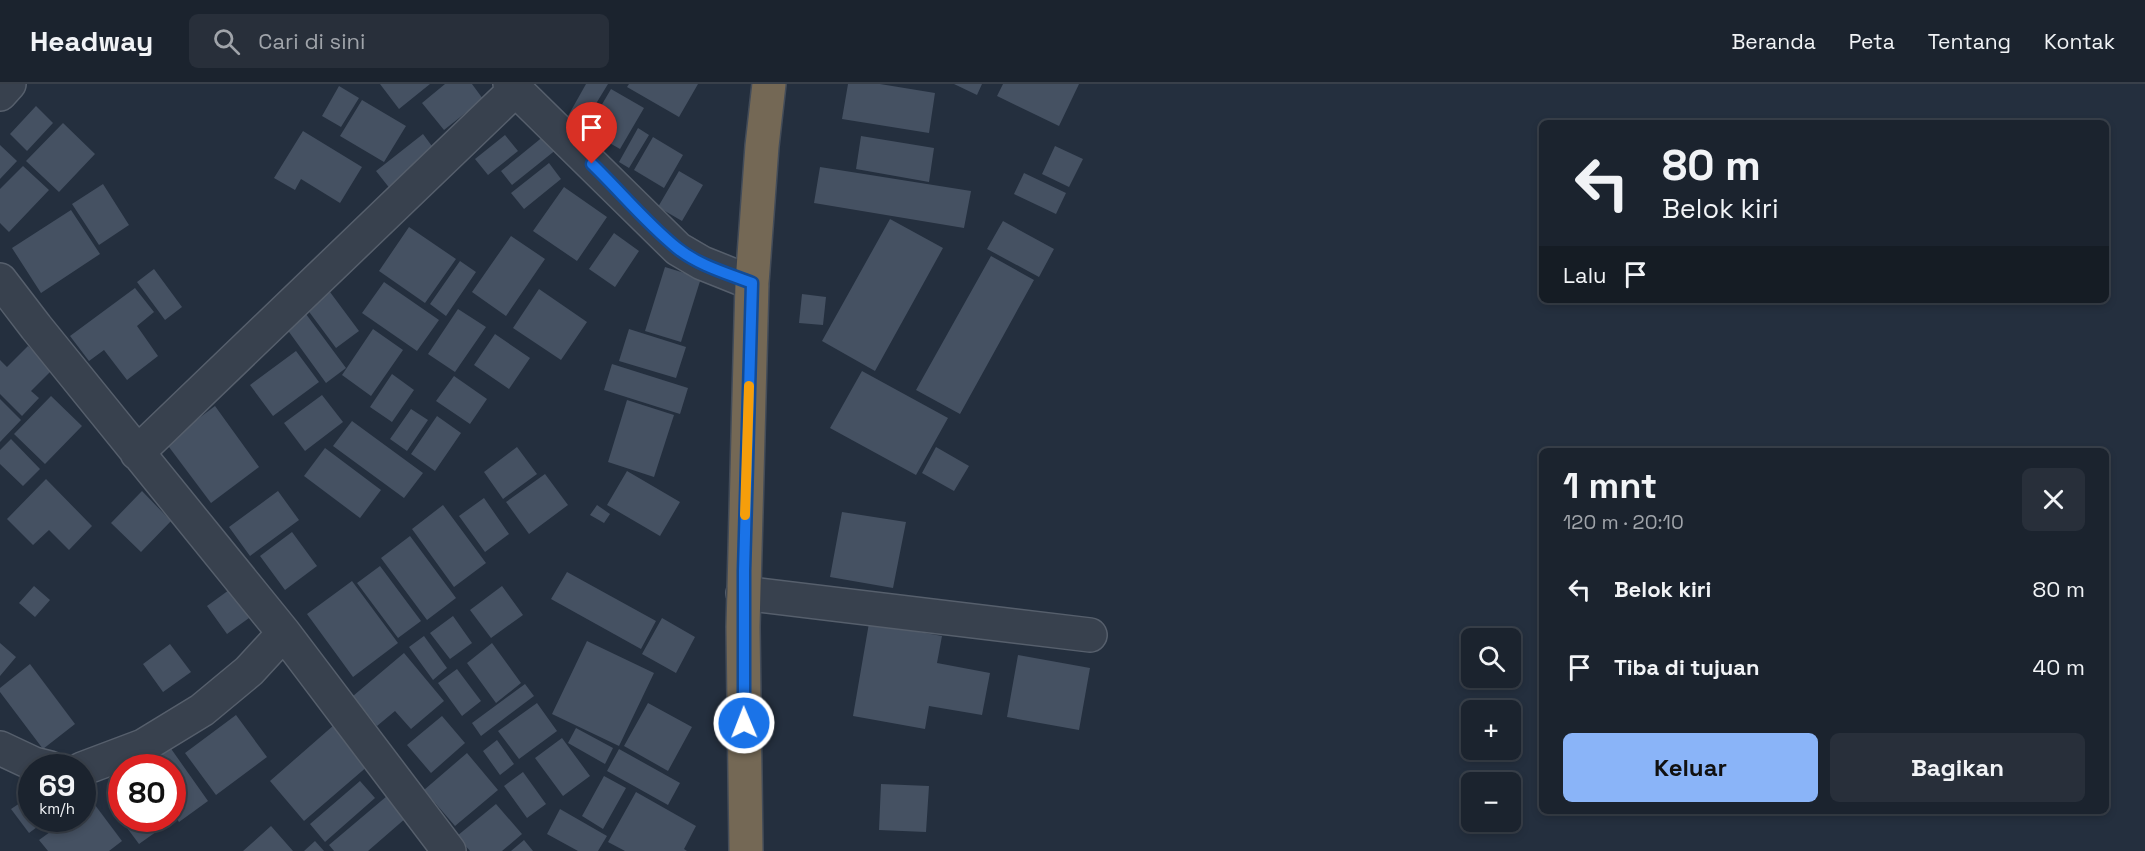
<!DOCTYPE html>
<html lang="id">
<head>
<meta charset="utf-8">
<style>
  body { margin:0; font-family:"Space Grotesk",sans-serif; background:#282f3a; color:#f1f3f6; height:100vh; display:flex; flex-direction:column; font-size:22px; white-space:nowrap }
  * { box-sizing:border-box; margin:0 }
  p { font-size:20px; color:#a0a4aa }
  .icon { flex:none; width:33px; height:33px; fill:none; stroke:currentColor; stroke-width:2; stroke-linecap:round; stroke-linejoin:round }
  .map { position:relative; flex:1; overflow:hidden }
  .sheet { position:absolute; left:1539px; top:364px; width:570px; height:366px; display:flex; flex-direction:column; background:#1b232e; border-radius:9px; box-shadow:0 3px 9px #0003,0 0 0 2px #39404a }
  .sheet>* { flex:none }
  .hud { position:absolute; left:1539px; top:36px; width:570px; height:183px; border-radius:9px; box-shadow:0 3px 9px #0003,0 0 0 2px #39404a; background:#1b232e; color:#f1f3f6; overflow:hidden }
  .fabs { position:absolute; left:1461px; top:544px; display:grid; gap:12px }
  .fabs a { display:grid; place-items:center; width:60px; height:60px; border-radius:9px; background:#1b232e; box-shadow:0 3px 9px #0003,0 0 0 2px #39404a; font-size:30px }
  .speed { position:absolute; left:18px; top:670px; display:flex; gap:12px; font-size:30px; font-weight:700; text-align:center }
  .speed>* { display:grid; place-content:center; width:78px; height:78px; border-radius:50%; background:#1b232e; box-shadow:0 3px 9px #0003,0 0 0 2px #39404a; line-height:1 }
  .speed small { font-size:15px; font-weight:400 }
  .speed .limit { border:9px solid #d22; background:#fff; color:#111 }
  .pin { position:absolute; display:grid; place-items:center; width:51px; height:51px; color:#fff; margin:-62px -26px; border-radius:50% 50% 50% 0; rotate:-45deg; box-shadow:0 0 6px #0007 }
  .pin .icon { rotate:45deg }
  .me { position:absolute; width:66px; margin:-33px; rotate:359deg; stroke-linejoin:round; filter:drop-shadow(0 0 4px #0008) }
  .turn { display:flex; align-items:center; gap:21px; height:126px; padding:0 24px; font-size:27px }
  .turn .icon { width:78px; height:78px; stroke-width:2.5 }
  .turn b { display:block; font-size:42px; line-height:51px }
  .then { display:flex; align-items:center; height:57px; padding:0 24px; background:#0003; gap:12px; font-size:22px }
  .round { display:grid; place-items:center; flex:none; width:63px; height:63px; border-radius:9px; background:#282f3a }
  .headline { display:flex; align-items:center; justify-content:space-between; height:102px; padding:0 24px }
  h1 { font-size:36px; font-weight:600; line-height:45px }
  .primary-button { display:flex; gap:12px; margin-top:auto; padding:12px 24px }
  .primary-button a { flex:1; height:69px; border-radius:9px; background:#8ab4f8; color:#111; font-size:24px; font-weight:600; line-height:69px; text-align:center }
  .primary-button a+a { background:#282f3a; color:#f1f3f6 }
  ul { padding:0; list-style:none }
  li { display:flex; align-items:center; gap:18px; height:78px; padding:0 24px }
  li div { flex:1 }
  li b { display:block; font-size:22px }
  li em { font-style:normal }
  header { display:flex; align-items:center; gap:36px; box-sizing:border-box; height:84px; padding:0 30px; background:#1b232e; border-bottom:2px solid #39404a }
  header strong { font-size:28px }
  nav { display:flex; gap:33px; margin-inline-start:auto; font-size:21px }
  .search { width:420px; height:54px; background:#282f3a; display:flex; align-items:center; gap:15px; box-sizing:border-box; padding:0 21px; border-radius:9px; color:#a0a4aa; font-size:22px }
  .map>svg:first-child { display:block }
  .building { fill:#455162 }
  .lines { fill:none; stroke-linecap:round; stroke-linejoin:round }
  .street-casing { stroke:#565f6c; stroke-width:36 }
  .highway-casing { stroke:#434c59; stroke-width:36 }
  .street { stroke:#38414e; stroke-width:33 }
  .highway { stroke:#746855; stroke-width:33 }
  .route-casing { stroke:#114b97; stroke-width:15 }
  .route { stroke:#1a73e8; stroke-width:10 }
  .slow { stroke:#f59e0b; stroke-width:10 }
</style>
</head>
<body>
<header>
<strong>Headway</strong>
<div class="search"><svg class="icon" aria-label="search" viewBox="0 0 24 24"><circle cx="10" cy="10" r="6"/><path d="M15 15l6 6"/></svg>Cari di sini</div>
<nav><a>Beranda</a><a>Peta</a><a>Tentang</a><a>Kontak</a></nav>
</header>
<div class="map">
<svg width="2145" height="767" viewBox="0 0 2145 767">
  <rect width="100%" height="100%" fill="#242f3e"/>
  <path class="building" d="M380,0H430L399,25Z
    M445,0H472L483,15L444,46L422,19Z
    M586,0H608L583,41L568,32Z
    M629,0H698L679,33L627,3Z
    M848,0H880L935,9L929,49L842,35Z
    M954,0H982L977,11Z
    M1003,0H1079L1059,42L997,12Z
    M339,2L359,14L341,43L322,32Z
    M611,5L644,24L620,65L587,46Z
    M362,16L406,42L384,78L340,52Z
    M36,22L53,39L27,67L10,50Z
    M63,39L95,70L59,108L26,77Z
    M638,44L649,51L629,84L619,78Z
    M303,47L362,83L340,119L301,95L295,106L274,94Z
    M550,47L562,61L512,101L501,87Z
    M423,50L437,69L391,106L376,87Z
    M505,51L518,67L488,91L475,75Z
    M861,52L934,64L929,98L856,85Z
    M653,53L683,71L664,104L634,86Z
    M0,61L17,77L0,95Z
    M1055,62L1083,75L1069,103L1042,90Z
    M549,79L561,95L524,125L511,109Z
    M23,82L49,106L9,148L0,139V105Z
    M820,83L971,107L964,144L814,119Z
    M679,87L703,101L682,137L658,123Z
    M1024,89L1066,109L1056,130L1014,110Z
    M103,100L129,141L99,161L72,120Z
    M564,103L607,133L577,177L533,147Z
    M71,126L100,170L41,209L12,164Z
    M890,135L943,164L875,287L822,257Z
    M1003,137L1054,165L1039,193L987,165Z
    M409,143L456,175L425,219L379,187Z
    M614,149L639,167L615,203L589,185Z
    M511,152L545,175L506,232L472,208Z
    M991,172L1034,196L960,330L916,306Z
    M460,177L476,188L446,232L430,220Z
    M665,183L701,194L681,258L645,247Z
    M154,185L182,223L165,236L137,198Z
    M384,198L439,236L417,267L362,229Z
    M135,204L154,228L137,242L158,272L127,296L104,266L89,277L70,252Z
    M539,205L587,238L561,276L513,244Z
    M330,208L359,247L336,264L307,225Z
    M802,210L826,213L823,241L799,239Z
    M458,225L486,243L455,288L428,270Z
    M303,226L346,284L326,299L284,241Z
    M373,245L403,266L371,312L342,291Z
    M629,245L686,263L676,294L619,277Z
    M495,250L530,274L509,305L474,281Z
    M28,262L52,286L31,307L39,314L22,332L0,310V276L7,283Z
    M296,267L319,298L273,332L250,301Z
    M612,280L688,304L680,330L604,306Z
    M862,287L948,334L916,391L830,344Z
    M392,290L414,306L392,338L370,323Z
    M454,292L487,315L470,340L436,317Z
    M322,311L343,338L305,367L284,339Z
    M51,312L82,342L45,380L14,350Z
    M0,315L21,336L0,358Z
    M627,316L674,331L654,393L608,378Z
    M215,322L259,383L211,419L166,359Z
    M411,325L428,336L407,367L390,355Z
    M437,332L461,349L435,387L411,370Z
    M352,337L423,389L404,414L333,362Z
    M11,355L40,385L23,402L0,380V366Z
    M517,363L537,390L503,415L484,388Z
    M936,363L969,382L954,407L922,389Z
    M325,364L381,406L360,434L304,392Z
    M627,387L680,418L660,452L607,421Z
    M545,390L568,421L529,450L506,418Z
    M46,395L92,442L69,466L49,446L33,461L7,435Z
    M142,407L171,437L141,468L111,439Z
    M278,407L299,436L250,472L229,443Z
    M484,414L509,450L485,468L459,432Z
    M443,421L486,479L454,503L412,445Z
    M597,421L610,430L604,439L590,431Z
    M842,428L906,438L893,504L830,493Z
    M292,448L317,482L285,506L260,472Z
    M410,452L456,514L427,536L381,474Z
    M380,482L421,537L398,554L357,499Z
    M567,488L656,537L641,565L551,515Z
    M352,497L398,559L353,593L307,530Z
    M34,502L50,516L35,533L19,519Z
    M502,502L523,531L491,554L470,526Z
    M229,506L249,534L227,550L207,522Z
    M453,532L472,559L450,575L430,549Z
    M662,534L695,553L676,589L642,570Z
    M869,539L942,552L937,579L990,589L982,631L929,622L925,645L853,632Z
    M424,552L447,584L433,596L409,563Z
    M587,557L654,589L619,662L552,630Z
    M0,559L16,573L0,592Z
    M492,559L521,599L496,619L467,579Z
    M170,560L191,588L163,608L143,580Z
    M404,569L444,617L411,645L395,627L377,642L353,612Z
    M1018,571L1090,584L1079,646L1007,633Z
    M30,580L75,640L43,665L0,608V604Z
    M457,585L481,617L462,632L438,599Z
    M525,600L534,612L481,652L472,639Z
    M537,619L557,647L519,675L498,647Z
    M648,619L692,643L668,687L624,662Z
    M236,631L267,673L216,711L185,669Z
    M442,632L465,659L431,689L407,661Z
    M334,641L369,681L304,737L270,697Z
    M576,644L613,664L605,680L568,659Z
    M562,654L590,692L563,712L535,674Z
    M497,656L514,680L500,691L483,667Z
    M167,659L208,717L179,738L172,728V684H141L138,680Z
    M619,665L680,699L668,721L607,687Z
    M467,669L498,706L455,742L424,706Z
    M523,688L546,720L527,734L504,702Z
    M604,692L626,704L603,745L582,732Z
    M360,697L375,714L325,758L310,740Z
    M881,700L929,702L926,748L879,746Z
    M636,708L696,742L684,765L687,767H625L608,758Z
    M32,711V735H48L29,749L11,725Z
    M122,712V735H168L170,738L139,760L110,721Z
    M387,712L406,734L368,767H334L329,761Z
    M92,717L122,757L109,767H48L39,756L68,735H82V724Z
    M496,720L522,750L502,767H470L457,752Z
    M560,725L607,752L598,767H578L547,750Z
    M271,742L293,767H243Z
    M524,756L533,767H511Z
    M315,757L324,767H304Z"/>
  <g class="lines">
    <defs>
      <path id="street" d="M510,0L678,165L702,179L752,199
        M0,10L9,0
        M0,196L36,243L284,549L449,767
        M137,369L515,6
        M743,509L1090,551
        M0,664L34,680L50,684
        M82,685L143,662L202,626L249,587L284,549"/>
      <path id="highway" d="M746,767L743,543L752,199L762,62L769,0"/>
    </defs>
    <use href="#street" class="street-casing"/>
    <use href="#highway" class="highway-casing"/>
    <use href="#street" class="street"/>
    <use href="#highway" class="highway"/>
  </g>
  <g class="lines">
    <defs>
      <path id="route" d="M592,80C620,107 646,139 677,164C698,181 726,189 752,199L744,487V639"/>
    </defs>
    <use href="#route" class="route-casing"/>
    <use href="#route" class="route"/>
    <path class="slow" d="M745,431L749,302"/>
  </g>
</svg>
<div class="fabs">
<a><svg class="icon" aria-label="search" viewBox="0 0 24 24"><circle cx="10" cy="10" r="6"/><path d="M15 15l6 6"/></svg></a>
<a>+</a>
<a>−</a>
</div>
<div class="speed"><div>69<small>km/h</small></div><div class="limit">80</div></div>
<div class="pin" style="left:592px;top:80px;background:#d93025"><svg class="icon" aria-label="arrive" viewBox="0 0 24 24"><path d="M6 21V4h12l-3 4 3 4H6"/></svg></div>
<svg class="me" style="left:744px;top:639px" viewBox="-20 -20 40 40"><circle r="17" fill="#1a73e8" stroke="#fff" stroke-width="3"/><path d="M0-11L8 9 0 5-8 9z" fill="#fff"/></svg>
<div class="hud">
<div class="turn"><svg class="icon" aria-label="left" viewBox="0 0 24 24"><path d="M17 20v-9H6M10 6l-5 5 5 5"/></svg><div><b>80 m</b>Belok kiri</div></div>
<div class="then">Lalu<svg class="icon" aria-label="arrive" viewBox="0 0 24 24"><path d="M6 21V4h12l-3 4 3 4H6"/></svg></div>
</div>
<section class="sheet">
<div class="headline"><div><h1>1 mnt</h1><p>120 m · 20:10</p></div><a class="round"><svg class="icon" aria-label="close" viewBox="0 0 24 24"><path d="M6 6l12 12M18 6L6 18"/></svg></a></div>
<ul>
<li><svg class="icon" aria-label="left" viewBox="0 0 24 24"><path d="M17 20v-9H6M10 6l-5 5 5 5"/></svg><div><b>Belok kiri</b></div><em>80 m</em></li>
<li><svg class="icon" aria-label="arrive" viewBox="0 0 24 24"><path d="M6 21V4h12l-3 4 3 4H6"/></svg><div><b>Tiba di tujuan</b></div><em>40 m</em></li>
</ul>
<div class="primary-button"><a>Keluar</a><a>Bagikan</a></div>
</section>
</div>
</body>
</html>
